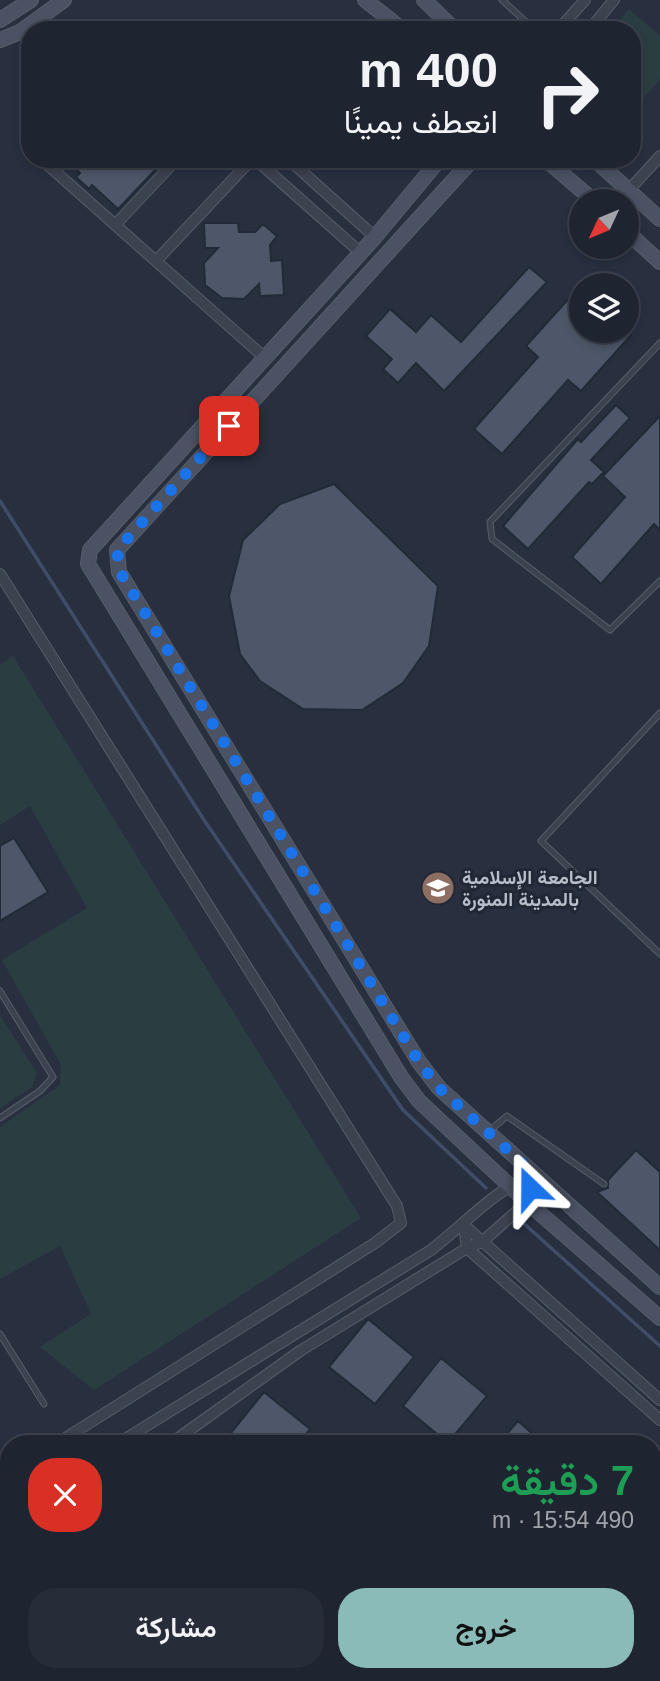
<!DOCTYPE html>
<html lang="ar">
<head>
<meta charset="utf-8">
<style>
  body { margin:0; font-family:Arial,Vazirmatn,sans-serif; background:#262c38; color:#f1f3f6; direction:rtl; height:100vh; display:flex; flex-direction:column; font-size:26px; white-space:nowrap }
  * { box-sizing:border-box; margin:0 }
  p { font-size:23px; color:#a1a4ab }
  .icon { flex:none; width:38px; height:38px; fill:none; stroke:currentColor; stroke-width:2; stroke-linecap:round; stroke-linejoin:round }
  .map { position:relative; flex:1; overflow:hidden; direction:ltr }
  .details { position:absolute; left:0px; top:1435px; width:662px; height:247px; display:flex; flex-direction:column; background:#1e2430; border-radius:28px 28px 0 0; box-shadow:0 4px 10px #0003,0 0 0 2px #3c414c; direction:rtl }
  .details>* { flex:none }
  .banner { position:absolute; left:21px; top:21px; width:620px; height:147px; border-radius:28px; box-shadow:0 4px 10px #0003,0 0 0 2px #3c414c; direction:rtl; background:#1e2430; color:#f1f3f6; overflow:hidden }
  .needle { width:46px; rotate:226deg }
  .tools { position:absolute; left:569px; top:189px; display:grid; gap:14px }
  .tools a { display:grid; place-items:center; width:70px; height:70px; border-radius:50%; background:#1e2430; box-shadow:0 4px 10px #0003,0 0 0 2px #3c414c; font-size:35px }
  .pin { position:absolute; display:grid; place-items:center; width:60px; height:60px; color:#fff; margin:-30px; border-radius:14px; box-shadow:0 4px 10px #0006 }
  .me { position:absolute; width:77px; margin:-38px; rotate:337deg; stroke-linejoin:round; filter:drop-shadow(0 0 5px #0008) }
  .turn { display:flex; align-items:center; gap:24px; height:147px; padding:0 28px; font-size:32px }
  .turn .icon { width:91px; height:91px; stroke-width:2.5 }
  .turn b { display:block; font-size:49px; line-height:60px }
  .round { display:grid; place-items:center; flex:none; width:74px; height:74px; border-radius:28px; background:#262c38 }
  .summary { display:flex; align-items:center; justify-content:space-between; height:119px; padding:0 28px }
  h1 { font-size:42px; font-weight:600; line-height:52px; color:#1e9e55 }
  .action { display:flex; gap:14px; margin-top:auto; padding:14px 28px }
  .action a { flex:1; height:80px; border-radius:28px; background:#8bbbb9; color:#111; font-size:28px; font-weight:600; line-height:80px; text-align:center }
  .action a+a { background:#262c38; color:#f1f3f6 }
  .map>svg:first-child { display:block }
  .green { fill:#2a3d41 }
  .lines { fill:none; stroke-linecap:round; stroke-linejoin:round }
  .stream { stroke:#3f4d68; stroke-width:3.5 }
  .building { fill:#4e5769; stroke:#222a37; stroke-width:2 }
  .service-casing { stroke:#565e6a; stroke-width:7 }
  .minor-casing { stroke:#565e6a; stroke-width:12 }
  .secondary-casing { stroke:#565e6a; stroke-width:16 }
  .service { stroke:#3c4350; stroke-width:5 }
  .minor { stroke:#3c4350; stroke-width:10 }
  .secondary { stroke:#4a5263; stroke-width:14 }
  .route { stroke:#1a73e8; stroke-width:12; stroke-dasharray:0 21.6 }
  .labels { text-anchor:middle; stroke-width:6; stroke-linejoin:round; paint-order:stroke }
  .poi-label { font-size:19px; font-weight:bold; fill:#b8beca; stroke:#202835; text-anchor:start }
</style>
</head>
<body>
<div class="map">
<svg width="660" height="1681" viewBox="0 0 660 1681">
  <rect width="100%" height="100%" fill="#283040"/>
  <path class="green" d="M629,9L660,36V79L632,112V30H611Z
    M13,656L361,1218L94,1390L40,1347L91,1314L60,1246L0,1279V1127L60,1085L61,1065L2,960L87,908L30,806L0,825V665Z
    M0,1015L37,1073L32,1087L0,1108Z
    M9,1573V1673H21L9,1681H0V1579Z
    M131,1673H166L171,1680L118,1681Z"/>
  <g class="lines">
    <path class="stream" d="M0,501L204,820L403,1110L486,1188
      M520,1220L660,1346"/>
  </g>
  <path class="building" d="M65,159H150L158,167L118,209L92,185L89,189L76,177L80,173Z
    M204,223H238L239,232H255L263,224L277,236L270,245L271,261L282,260L284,295L260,296L259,284L244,299L222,298L205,285L204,263L218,248H205Z
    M529,267L547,282L444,391L416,363L398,383L383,369L392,359L366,336L390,309L416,332L431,315L461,342Z
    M581,285V331H626L631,335L581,391L568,380L502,454L474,429L538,357L526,346Z
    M616,405L630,418L591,460L604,472L592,484L589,482L528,549L503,526L578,439L581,442Z
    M660,416V530L654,524L601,584L572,557L625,497L603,476Z
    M334,484L438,586L429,646L403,683L362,710L303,709L260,681L240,654L229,596L243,540L280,504Z
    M14,838L48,892L0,921V846Z
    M636,1150L660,1172V1250L597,1192L608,1188V1180Z
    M368,1319L414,1357L375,1404L329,1367Z
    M441,1358L487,1396L448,1443L403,1406Z
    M264,1392L310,1429L298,1444H231L226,1439Z
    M518,1421L544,1444H498Z"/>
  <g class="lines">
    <defs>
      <path id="service" d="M502,0L535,30
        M660,343L490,522L492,539L610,630L660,581
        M660,713L541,841L660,954
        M0,991L53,1077L40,1091L0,1118
        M488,1132L507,1116L604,1184
        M0,1334L44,1404
        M208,1681L216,1676"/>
      <path id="minor" d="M558,30L585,0
        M589,30L614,0
        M41,159L265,358
        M255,159L361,253
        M288,159L375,237
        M629,190L660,156
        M115,225L177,159
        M156,261L252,159
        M0,574L397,1206L401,1223L375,1243L56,1444
        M660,1400L464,1225L467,1248L660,1420
        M117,1444L431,1250C465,1224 494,1190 534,1174L527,1202L482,1242L467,1248L300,1351L170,1444
        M0,1479L9,1473
        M0,1522L9,1516
        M0,1547L9,1542
        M382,1673L391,1681
        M425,1673L434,1681"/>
      <path id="secondary" d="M365,0L403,30
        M424,0L455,30
        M0,20L31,0
        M0,40L20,32L64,0
        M440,159L375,237L90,550L88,564L401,1077L419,1101L527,1202L660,1318
        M473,159L117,550L119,572L419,1062L439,1088L660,1287
        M545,159L594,201
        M594,159L660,219
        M626,231L660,262"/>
    </defs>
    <use href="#service" class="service-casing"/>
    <use href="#minor" class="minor-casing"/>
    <use href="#secondary" class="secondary-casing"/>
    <use href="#service" class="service"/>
    <use href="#minor" class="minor"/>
    <use href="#secondary" class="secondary"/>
  </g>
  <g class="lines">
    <path class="route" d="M229,426L117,550L120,572L419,1062L439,1088L534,1174L530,1188"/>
  </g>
  <defs>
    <symbol id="university-disc" viewBox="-11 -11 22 22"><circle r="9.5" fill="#8d6e63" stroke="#202835"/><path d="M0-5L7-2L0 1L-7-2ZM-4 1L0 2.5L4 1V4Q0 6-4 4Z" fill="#fff"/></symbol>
  </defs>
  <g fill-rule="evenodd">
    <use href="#university-disc" x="419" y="869" width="38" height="38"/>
  </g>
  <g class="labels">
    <g class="poi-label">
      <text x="462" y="884">الجامعة الإسلامية<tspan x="462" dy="22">بالمدينة المنورة</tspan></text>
    </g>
  </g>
</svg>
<div class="tools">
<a><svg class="needle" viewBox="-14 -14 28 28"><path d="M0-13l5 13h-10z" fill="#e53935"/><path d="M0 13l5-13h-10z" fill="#a1a4ab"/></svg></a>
<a><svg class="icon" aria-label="layers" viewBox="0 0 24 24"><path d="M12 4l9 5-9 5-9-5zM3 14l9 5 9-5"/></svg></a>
</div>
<div class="pin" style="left:229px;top:426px;background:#d93025"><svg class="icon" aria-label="arrive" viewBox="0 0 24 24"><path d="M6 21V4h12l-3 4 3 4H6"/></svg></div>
<svg class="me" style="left:530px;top:1188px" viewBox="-20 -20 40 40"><path d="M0-17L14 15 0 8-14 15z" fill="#1a73e8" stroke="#fff" stroke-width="4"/></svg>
<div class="banner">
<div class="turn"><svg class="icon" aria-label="right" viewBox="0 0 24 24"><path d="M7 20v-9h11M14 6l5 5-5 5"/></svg><div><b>400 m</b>انعطف يمينًا</div></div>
</div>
<section class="details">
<div class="summary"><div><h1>7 دقيقة</h1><p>490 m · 15:54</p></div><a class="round" style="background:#d93025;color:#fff"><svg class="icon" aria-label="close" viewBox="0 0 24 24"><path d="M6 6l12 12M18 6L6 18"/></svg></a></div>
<div class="action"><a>خروج</a><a>مشاركة</a></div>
</section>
</div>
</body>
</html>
